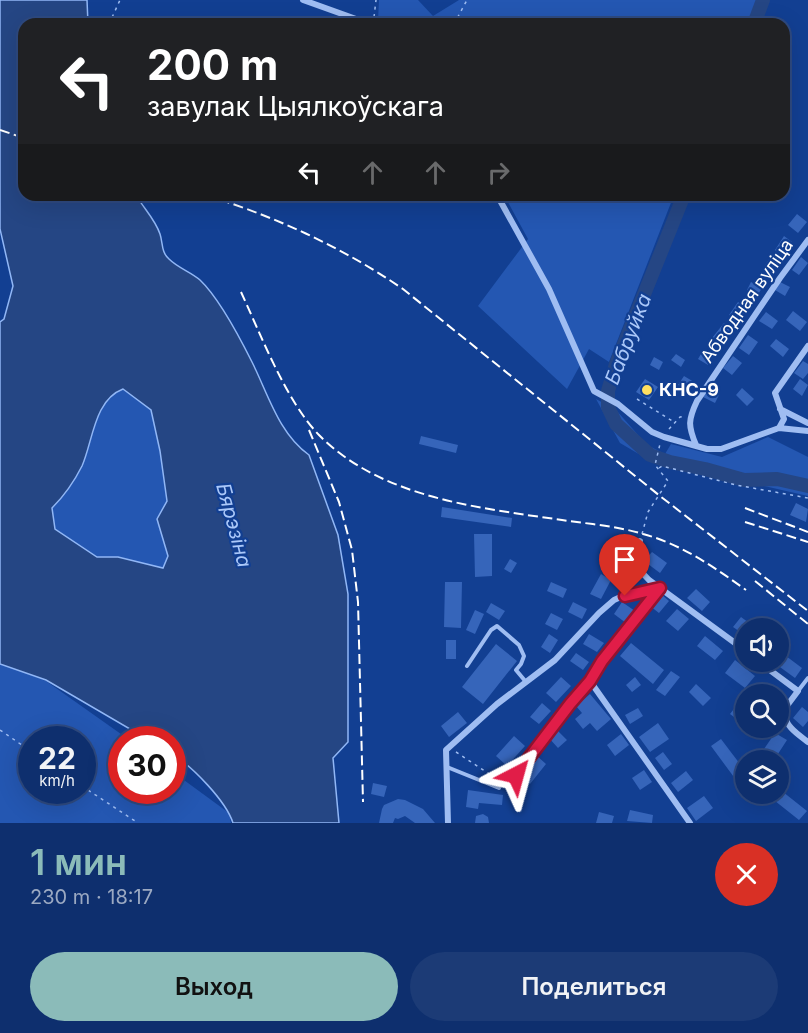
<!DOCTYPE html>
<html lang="ru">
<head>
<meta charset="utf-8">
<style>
  body { margin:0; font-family:Inter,sans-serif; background:#1c3b76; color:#f1f3f6; height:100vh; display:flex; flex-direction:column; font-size:22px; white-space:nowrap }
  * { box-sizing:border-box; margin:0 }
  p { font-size:20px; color:#9ba9c2 }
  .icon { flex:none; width:33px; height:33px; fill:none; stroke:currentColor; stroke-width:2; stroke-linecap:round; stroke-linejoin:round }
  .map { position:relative; height:823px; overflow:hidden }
  .side { display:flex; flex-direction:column; background:#0e2f6e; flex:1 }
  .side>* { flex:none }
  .top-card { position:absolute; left:18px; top:18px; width:772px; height:183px; border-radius:18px; box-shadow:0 6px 24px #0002,0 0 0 2px #2e4a81; background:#202124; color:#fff; overflow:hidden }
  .buttons { position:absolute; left:735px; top:618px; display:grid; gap:12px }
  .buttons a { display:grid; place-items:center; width:54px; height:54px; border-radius:50%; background:#0e2f6e; box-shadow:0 6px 24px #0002,0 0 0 2px #2e4a81; font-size:30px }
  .speed { position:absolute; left:18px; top:726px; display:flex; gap:12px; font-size:30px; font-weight:700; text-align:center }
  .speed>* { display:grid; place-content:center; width:78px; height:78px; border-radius:50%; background:#0e2f6e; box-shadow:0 6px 24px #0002,0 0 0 2px #2e4a81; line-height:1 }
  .speed small { font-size:15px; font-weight:400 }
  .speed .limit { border:9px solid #d22; background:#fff; color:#111 }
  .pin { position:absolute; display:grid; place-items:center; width:51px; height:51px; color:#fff; margin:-62px -26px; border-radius:50% 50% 50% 0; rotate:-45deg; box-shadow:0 0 6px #0007 }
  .pin .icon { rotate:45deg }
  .me { position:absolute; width:66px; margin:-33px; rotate:39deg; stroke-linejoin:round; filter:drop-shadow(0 0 4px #0008) }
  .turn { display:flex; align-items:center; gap:21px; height:126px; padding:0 30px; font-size:27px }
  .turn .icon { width:78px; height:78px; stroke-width:2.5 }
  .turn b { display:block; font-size:42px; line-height:51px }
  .lanes { display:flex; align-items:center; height:57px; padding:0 30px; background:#0003; justify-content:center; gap:30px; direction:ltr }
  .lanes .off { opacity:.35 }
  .round { display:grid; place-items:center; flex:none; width:63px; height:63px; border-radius:32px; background:#1c3b76 }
  .head { display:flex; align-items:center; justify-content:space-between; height:102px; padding:0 30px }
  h1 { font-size:36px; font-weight:600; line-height:45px; color:#8bbbb9 }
  .primary-button { display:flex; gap:12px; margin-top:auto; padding:12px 30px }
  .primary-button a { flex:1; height:69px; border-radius:36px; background:#8bbbb9; color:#111; font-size:24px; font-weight:600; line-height:69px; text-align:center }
  .primary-button a+a { background:#1c3b76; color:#f1f3f6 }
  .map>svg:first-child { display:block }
  .green { fill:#2457b2; fill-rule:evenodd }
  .water { fill:#254684; stroke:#91b7f6; stroke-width:1.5; fill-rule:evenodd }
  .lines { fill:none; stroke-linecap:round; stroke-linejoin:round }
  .river { stroke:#254684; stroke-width:14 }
  .building { fill:#3665ba }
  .path { stroke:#9fbdf2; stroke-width:1.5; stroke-dasharray:3 4.5; stroke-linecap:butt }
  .lane { stroke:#9fbdf2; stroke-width:4 }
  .street { stroke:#9fbdf2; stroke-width:6 }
  .rail { stroke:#fff; stroke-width:2; stroke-dasharray:10 4.5; stroke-linecap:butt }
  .route-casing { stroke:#92132f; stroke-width:15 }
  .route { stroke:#e11d48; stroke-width:10 }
  .poi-dot { fill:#ffdf60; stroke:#123f92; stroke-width:2 }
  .labels { text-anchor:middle; stroke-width:4.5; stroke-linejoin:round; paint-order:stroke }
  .street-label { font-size:18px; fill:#fff; stroke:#123f92 }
  .poi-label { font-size:18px; font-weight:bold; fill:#fff; stroke:#123f92; text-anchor:start }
  .water-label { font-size:20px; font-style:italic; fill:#abc8f9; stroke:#123f92 }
</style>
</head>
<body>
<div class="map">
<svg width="808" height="823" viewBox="0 0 808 823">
  <rect width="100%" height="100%" fill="#123f92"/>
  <path class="green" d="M379,0H418L433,16L459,0H758L747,24H381L378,21Z
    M504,195H674L609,362L589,349L567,389L478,306L528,239Z
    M123,389L151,410L160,451L167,501L157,519L168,556L163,568L118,557H97L55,529L52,508C65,495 74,483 82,466C94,440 94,401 123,389Z
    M596,399L616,410L647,445L665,454L671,444L722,457L768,437L808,457V496L649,460L620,443Z
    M0,663L46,681L128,739L122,740V790H172L173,772L229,813L231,823H0ZM32,740H82V790H32Z"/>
  <path class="water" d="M0,0H87L88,24H24V195H136C144,209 155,219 160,234C163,243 161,252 169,259C178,268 191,272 200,280C219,298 240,338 252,362C268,394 279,434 309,455L338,535L348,594V742L333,758L339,823H233C226,801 192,766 173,755L172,740L147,739L46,680L0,664V322L4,319L13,286L0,229ZM123,389L151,410L160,451L167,501L157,519L168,556L163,568L118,557H97L55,529L52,508C65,495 74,482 82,466C93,441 94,400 123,389Z"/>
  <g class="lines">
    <path class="river" d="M754,24L763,0
      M684,195L616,364L608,391V407L616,424L650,455L670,462L705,469L744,480L777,479L808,486"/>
  </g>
  <path class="building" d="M797,214L807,222L798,233L788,225Z
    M784,236L792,242L783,256L775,250Z
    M772,255L781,261L772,274L763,268Z
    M801,257L808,263L799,275L792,270Z
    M751,282L762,288L757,296L747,290Z
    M780,282L790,287L785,296L775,290Z
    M738,302L747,308L739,321L729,315Z
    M793,311L807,322L800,331L786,320Z
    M766,312L778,321L772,329L759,321Z
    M724,323L733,330L721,345L712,338Z
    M748,335L758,342L749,355L739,348Z
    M776,339L789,349L783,357L770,346Z
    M704,349L714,355L708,365L698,359Z
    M676,354L685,360L681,367L671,360Z
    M733,356L742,363L732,375L723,368Z
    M654,357L663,362L659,370L650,365Z
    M803,361L808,364V373L803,379L794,373Z
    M684,376L694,382L689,391L678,385Z
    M645,379L658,387L649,400L636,392Z
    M800,379L808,385L802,396L793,389Z
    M742,388L754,399L747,406L736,395Z
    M706,389L719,395L715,403L703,397Z
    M421,436L458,445L456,453L419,444Z
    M796,503L808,509L806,522L790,515Z
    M442,507L512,518L511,527L441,517Z
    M474,534H492V576L475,577Z
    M652,552L667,563L660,573L644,561Z
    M510,559L517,563L511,573L504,569Z
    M601,574L611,580L601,599L590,594Z
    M445,582H462L461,628L444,627Z
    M551,582L567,589L563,598L547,591Z
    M696,589L710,602L702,611L687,598Z
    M661,594L669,601L659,613L650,606Z
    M573,602L587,609L582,619L568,612Z
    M622,602L635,611L626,623L614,614Z
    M491,603L505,611L499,620L486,612Z
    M677,609L689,619L678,631L666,621Z
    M475,610L484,614L475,634L466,630Z
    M551,613L563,619L557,630L545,624Z
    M741,617L756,628H746V636L733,627Z
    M549,634L558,640L550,653L541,647Z
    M589,634L604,643L597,652L583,644Z
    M705,636L723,651L715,660L697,646Z
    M446,640H456V659H446Z
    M631,643L664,670L653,684L620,656Z
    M496,644L517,661L483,704L462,687Z
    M778,650L802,668L795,678L773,662H778Z
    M576,653L589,662L583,670L570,661Z
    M735,660L755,676L745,688L725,673Z
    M671,671L680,677L665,696L656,690Z
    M561,677L571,686L556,702L546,693Z
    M635,677L641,685L632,692L626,685Z
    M696,684L711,698L703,706L689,692Z
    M590,694L611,719L597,731L590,723L583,729L575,719L582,713L576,706Z
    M542,703L551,711L539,724L530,717Z
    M737,705L746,712V726L730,714Z
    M802,707L808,712V721L803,727L793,718Z
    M638,708L643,716L630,724L625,715Z
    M458,712L467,723L449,737L441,726Z
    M658,723L669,739L650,752L639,737Z
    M556,729L567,740L558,748L548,737Z
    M775,733L787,740L776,757L764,749Z
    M621,734L629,745L615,756L607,745Z
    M514,736L525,746L507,766L496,756Z
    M721,739L746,772V779L739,784L711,746Z
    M663,752L672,764L664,770L655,758Z
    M536,755L546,764L530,784L520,776Z
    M644,770L652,782L640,790L632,778Z
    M686,771L693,780L678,792L671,783Z
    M373,783L387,786L384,797L371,794Z
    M778,788L807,811L799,820L770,797L773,794H778Z
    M468,790L503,795L502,805L479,803L478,809L466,807Z
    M704,796L713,808L696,821L687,808Z
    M398,799L405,800L423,809L435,823H415L405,816L398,819L395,818L393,823H379L382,809L384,805Z
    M630,810L653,815L652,823L627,821Z
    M599,812L614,816L612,823H596Z
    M483,814L488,817L489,823H475L476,816Z"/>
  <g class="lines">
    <path class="path" d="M374,17L376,0
      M109,24L120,0
      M454,24L467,0
      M637,399L674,422
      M669,429L680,417L685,416
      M659,468L662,466L736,485L808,498
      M642,534L648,512L668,481L655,465L660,444
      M0,730L32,752
      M456,752L500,781L511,780
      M82,786L138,823"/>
    <path class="lane" d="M467,666L491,630L497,626L519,645L524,656L521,664L516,670L526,682
      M798,691L808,678
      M447,767L499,788"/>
    <path class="street" d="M303,0L370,24
      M497,195L549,289L594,391L618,404L652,432L664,437L707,449H721L779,428L784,419L775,393L808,346
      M780,409L808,423
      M779,428L808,431
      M696,445C688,426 688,420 697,401L780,278L808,240
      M640,541L633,563L649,580L746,651
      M759,662L798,691L783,711C786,727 796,733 808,742
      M590,681L690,823
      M516,775L570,704L590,681L602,661L659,588
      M448,823L446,750L497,704L555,660L599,613L614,600L625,595L660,588"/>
    <path class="rail" d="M0,130L24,138
      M206,195C278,218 340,246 403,289L660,496L808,611
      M241,292C261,335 286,401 319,435C381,498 479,508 562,520C589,524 617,526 643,534C681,544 714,567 746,590
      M309,430L339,502L352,550L358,602L363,802
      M745,508L808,532
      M745,522L808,542
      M755,581L808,624"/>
  </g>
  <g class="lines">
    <defs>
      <path id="route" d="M516,775L570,704L590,681L602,661L660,588L625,596"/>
    </defs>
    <use href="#route" class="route-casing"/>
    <use href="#route" class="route"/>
  </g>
  <circle class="poi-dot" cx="647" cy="390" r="6"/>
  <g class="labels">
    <g class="street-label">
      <text transform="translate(747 301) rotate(-55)" y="6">Абводная вуліца</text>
    </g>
    <g class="poi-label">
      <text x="659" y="396">КНС-9</text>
    </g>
    <g class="water-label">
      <text transform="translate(628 339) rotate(-69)" y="7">Бабруйка</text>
      <text transform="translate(234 525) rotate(75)" y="7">Бярэзіна</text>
    </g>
  </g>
</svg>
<div class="buttons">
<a><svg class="icon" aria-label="sound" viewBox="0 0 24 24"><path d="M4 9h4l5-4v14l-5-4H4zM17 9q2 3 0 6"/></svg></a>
<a><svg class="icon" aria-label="search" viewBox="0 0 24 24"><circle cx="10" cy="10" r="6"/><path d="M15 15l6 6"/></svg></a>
<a><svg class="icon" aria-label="layers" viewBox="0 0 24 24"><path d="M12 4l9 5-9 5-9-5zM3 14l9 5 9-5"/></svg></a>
</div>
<div class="speed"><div>22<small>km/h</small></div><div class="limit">30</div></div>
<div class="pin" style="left:625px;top:596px;background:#d93025"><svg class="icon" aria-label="arrive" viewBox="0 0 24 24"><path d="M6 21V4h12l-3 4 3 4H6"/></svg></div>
<svg class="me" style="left:516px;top:775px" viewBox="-20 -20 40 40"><path d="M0-17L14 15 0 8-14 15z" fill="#e11d48" stroke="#fff" stroke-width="4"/></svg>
<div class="top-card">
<div class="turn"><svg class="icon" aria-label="left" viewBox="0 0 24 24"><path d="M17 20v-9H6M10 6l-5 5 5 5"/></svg><div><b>200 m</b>завулак Цыялкоўскага</div></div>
<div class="lanes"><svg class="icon" aria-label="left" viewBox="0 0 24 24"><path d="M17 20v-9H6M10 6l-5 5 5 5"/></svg><svg class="icon off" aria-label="ahead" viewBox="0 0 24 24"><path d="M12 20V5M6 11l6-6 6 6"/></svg><svg class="icon off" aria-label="ahead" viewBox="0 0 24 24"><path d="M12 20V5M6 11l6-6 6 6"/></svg><svg class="icon off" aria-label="right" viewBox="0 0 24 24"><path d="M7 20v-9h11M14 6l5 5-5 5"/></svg></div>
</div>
</div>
<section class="side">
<div class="head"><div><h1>1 мин</h1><p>230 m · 18:17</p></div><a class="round" style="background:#d93025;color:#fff"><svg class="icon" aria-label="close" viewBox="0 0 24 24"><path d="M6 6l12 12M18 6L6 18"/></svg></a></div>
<div class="primary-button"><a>Выход</a><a>Поделиться</a></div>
</section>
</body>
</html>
